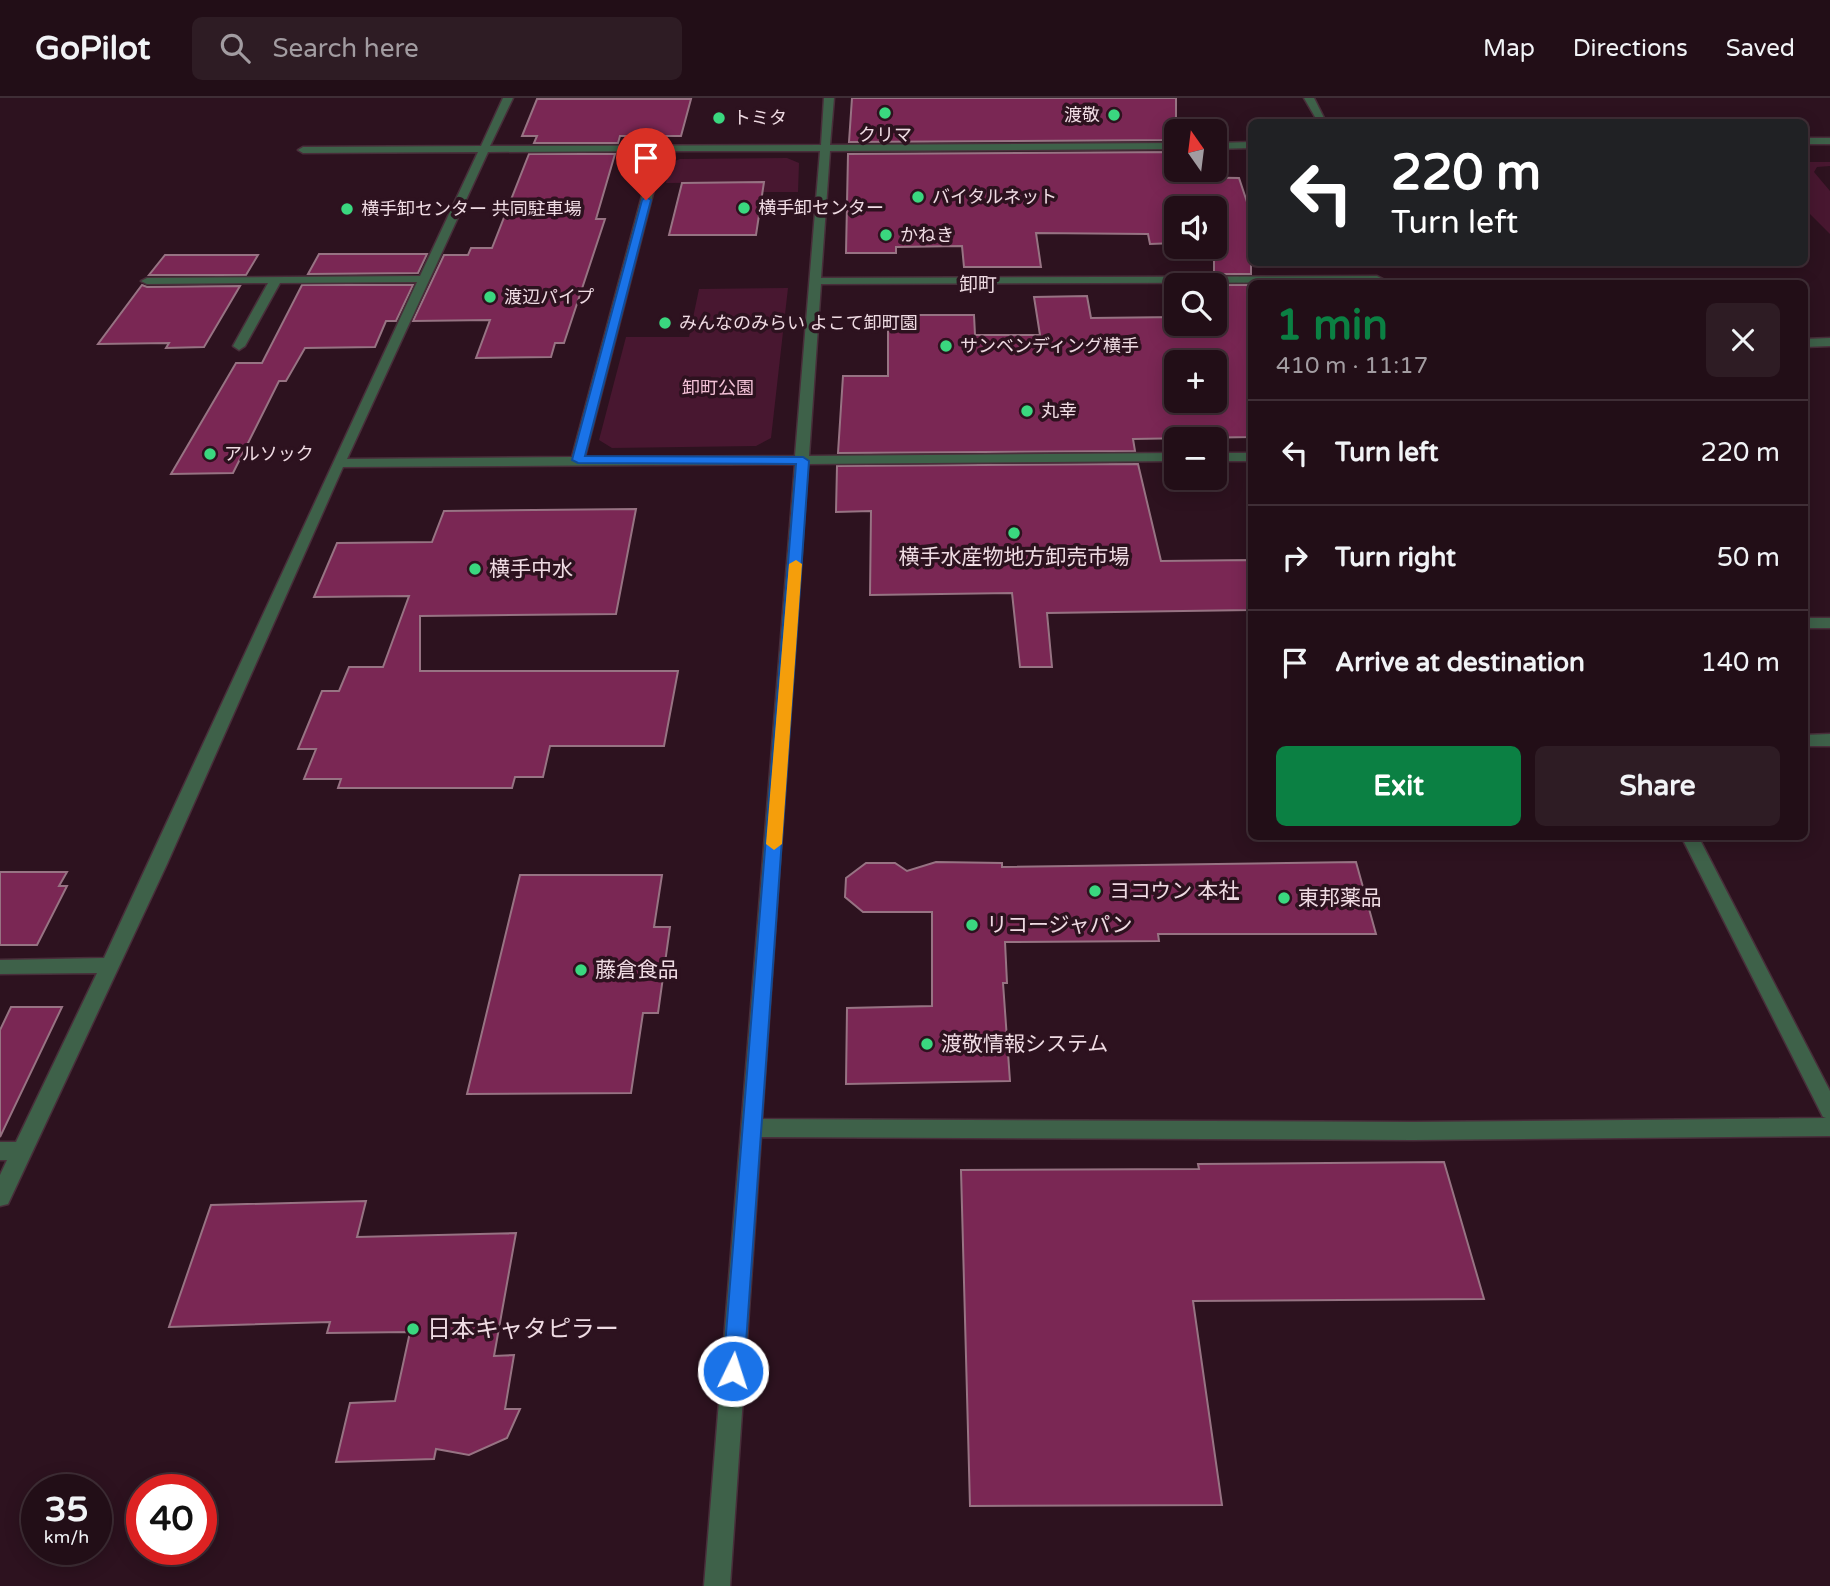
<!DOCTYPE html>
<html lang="en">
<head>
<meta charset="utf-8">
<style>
  body { margin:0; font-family:"Varela Round","Noto Sans JP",sans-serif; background:#2e1c24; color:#f1f3f6; height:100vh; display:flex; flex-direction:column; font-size:26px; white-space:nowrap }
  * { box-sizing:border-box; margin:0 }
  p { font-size:23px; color:#a29ca1 }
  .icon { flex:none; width:38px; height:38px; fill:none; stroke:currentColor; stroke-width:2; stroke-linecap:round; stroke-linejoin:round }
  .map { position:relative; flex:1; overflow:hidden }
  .side { position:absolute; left:1248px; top:182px; width:560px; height:560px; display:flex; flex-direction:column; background:#220e17; border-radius:10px; box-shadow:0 4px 18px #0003,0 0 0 2px #3f2e36 }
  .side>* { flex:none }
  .top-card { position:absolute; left:1248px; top:21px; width:560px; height:147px; border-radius:10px; box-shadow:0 4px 18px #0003,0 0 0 2px #3f2e36; background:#202124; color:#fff; overflow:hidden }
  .needle { width:46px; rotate:346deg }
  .buttons { position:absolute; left:1164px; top:21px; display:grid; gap:14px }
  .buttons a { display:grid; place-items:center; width:63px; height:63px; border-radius:10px; background:#220e17; box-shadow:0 4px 18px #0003,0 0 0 2px #3f2e36; font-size:35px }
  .speed { position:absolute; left:21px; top:1376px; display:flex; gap:14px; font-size:35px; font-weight:700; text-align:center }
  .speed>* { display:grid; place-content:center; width:91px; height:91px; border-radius:50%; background:#220e17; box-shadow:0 4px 18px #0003,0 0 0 2px #3f2e36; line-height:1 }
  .speed small { font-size:18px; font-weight:400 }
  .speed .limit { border:10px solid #d22; background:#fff; color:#111 }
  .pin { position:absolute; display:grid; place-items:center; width:60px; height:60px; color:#fff; margin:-72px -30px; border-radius:50% 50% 50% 0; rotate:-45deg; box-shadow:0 0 7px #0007 }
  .pin .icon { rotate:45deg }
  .me { position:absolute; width:77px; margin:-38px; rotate:4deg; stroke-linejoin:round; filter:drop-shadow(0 0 5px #0008) }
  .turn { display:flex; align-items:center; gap:24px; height:147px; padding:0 28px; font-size:32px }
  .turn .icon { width:91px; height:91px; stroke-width:2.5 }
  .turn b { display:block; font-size:49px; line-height:60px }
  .round { display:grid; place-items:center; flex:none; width:74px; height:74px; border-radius:10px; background:#2e1c24 }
  .headline { display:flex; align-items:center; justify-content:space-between; height:119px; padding:0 28px }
  h1 { font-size:42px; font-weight:700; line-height:52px; color:#0b8043 }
  .action { display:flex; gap:14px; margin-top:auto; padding:14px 28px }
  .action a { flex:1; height:80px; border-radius:10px; background:#0b8043; color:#fff; font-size:28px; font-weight:700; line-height:80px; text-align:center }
  .action a+a { background:#2e1c24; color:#f1f3f6 }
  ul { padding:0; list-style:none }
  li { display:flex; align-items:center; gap:21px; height:105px; padding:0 28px; border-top:2px solid #3f2e36 }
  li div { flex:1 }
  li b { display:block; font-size:26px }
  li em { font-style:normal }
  header { display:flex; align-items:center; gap:42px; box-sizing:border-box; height:98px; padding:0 35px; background:#220e17; border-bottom:2px solid #3f2e36 }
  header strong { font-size:33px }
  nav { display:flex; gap:38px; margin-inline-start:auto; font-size:24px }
  .search { width:490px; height:63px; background:#2e1c24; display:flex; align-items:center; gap:18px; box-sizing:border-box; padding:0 24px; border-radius:10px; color:#a29ca1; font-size:26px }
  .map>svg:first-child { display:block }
  .green { fill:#481730 }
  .building { fill:#7a2754; stroke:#977383; stroke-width:2; fill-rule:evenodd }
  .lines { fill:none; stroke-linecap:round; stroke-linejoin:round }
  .minor-casing { stroke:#482e3a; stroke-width:3 }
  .minor { fill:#3e6149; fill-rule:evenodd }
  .route { fill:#1a73e8; stroke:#114b97; stroke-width:2 }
  .slow { fill:#f59e0b }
  .poi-dot { fill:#3ad77f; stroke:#2d121f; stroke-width:2.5 }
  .labels { text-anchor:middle; stroke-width:7; stroke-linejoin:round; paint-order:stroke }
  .far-poi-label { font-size:18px; fill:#efdbe3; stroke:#2d121f; text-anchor:start }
  .far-park-label { font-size:18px; fill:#f2c1d6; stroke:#2d121f }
  .far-neighbourhood-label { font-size:19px; fill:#efdbe3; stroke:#2d121f }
  .poi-label { font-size:21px; fill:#efdbe3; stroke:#2d121f; text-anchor:start }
  .near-poi-label { font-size:24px; fill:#efdbe3; stroke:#2d121f; text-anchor:start }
</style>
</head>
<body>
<header>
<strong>GoPilot</strong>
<div class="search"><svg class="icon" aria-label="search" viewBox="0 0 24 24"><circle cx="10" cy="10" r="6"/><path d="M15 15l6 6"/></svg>Search here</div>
<nav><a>Map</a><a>Directions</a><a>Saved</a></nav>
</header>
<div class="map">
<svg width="1830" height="1488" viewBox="0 0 1830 1488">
  <rect width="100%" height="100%" fill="#2d121f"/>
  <path class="green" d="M787,60L799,65L798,94H762L763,84L666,85L670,65L680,61Z
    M1804,64H1830V68L1817,69L1814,74L1830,93V136L1804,110Z
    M788,190L771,340L756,348L612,350L599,342L626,239H689L699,191Z"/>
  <path class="building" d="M852,0H1176V42L849,44Z
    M537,1H691L681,38H620L618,45H534L537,38H522Z
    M1176,54V79L1239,80L1251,116V176H1214V110H1176V145L1150,146L1148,136L1036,135L1041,169H964L962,148L896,149V155H846L848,56Z
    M529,56H615L596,121H605L564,245H555L551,259L476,260L490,222L413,223L444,157H468L471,150H492Z
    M764,84L756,137H669L682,85Z
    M319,156H427L418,175L308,176Z
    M165,157H258L246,177H149Z
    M142,187L147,189L240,188L204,249L166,250L169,245L98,246Z
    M302,187H413L396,223H386L375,249L305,250L286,283H279L233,375L171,376L236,265H262Z
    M1214,187H1251V339L1133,341L1135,353L838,355L843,278H888V217H974L975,237H1040L1034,199L1087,198L1091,220L1176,219V226H1214ZM1176,264H1214V303H1176Z
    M1138,366L1161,463L1251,462V512L1047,515L1052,569H1020L1012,495L870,497L871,413L836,414L837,368Z
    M636,411L616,516L420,518V573H678L664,648H550L543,679H515L512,690H338L341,681H304L316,651H298L322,593H339L349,569H383L409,498L314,499L337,445L432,444L444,413Z
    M936,764L1002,765V769L1356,764L1376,836H1158L1159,843L1005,844L1007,885H1003L1010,983L846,986L847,910L932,908V814H863L845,799L846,780L866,765H895L907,773Z
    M0,774H67L59,788H67L37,847H0Z
    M520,777H662L654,829H670L658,915H643L631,995L467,996Z
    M11,909H62L0,1039V932Z
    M1444,1064L1484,1201L1193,1203L1222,1407L970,1408L961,1072L1199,1071L1198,1066Z
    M366,1103L357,1139L516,1135L494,1258L514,1257L505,1311H520L507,1340L469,1357L436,1351L434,1361L336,1364L350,1305L395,1303L410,1234L327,1235L330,1224L169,1229L211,1107Z"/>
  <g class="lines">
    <defs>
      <path id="minor" d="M503,0H513L490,48L821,47L824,0H834L830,47L1176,45V51L830,53L821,180L1377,178L1383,181L1377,184L821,186L809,358L1176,355V363L808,366L762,1021L1413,1024L1826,1020L1823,1019L1681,738H1698L1830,993V1038L1413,1042L761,1039L730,1488H704L795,366L343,369L167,766L8,1106L0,1108V1077L7,1062H0V1044H16L97,875L0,876V862L104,860L417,184L280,185L245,248L239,252L233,248L268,185L147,186L141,183L147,180L420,178L478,54L303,55L298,52L303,49L481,48ZM654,53L572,359L347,361L488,54ZM664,53H820L795,358L585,359Z
        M1304,0H1314L1326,24H1318Z
        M1804,40H1830V46H1804Z
        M1251,44V50L1214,51V45Z
        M1830,240V248L1804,249V241Z
        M1214,355H1251V363H1214Z
        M1804,520H1830V530H1804Z
        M1830,636V648H1804V637Z"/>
    </defs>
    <use href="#minor" class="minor-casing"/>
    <use href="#minor" class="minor"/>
  </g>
  <path class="route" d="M646,99L651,102L585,358L803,359L809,363L744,1273L741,1280L733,1283L726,1280L723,1273L796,366L578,365L572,362L642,102Z"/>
  <path class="slow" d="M796,462L802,466L782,746L774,752L766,746L789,466Z"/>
  <g class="poi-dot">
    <circle cx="885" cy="15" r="7"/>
    <circle cx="1114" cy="17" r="7"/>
    <circle cx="719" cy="20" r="7"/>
    <circle cx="918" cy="99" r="7"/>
    <circle cx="744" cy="110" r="7"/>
    <circle cx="347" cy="111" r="7"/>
    <circle cx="886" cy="137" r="7"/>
    <circle cx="490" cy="199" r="7"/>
    <circle cx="665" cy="225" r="7"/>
    <circle cx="946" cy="248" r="7"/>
    <circle cx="1027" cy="313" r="7"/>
    <circle cx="210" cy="356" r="7"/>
    <circle cx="1014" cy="435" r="7"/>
    <circle cx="475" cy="471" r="7"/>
    <circle cx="1095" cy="793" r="7"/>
    <circle cx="1284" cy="800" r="7"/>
    <circle cx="972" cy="827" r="7"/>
    <circle cx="581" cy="872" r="7"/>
    <circle cx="927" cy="946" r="7"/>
    <circle cx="413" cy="1231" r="7"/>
  </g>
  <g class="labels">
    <g class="far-poi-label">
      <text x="1100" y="23" text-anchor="end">渡敬</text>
      <text x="733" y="26">トミタ</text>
      <text x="885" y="43" text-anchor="middle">クリマ</text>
      <text x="932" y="105">バイタルネット</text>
      <text x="758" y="116">横手卸センター</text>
      <text x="361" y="117">横手卸センター 共同駐車場</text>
      <text x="900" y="143">かねき</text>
      <text x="504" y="205">渡辺パイプ</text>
      <text x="679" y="231">みんなのみらい よこて卸町園</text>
      <text x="960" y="254">サンベンディング横手</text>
      <text x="1041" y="319">丸幸</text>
      <text x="224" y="362">アルソック</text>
    </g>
    <g class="far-park-label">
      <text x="718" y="296">卸町公園</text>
    </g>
    <g class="far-neighbourhood-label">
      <text x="978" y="193">卸町</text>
    </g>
    <g class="poi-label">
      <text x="1014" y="466" text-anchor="middle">横手水産物地方卸売市場</text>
      <text x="489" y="478">横手中水</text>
      <text x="1109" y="800">ヨコウン 本社</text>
      <text x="1298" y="807">東邦薬品</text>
      <text x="986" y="834">リコージャパン</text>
      <text x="595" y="879">藤倉食品</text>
      <text x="941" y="953">渡敬情報システム</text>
    </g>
    <g class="near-poi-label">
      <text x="427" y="1239">日本キャタピラー</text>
    </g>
  </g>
</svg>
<div class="buttons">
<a><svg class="needle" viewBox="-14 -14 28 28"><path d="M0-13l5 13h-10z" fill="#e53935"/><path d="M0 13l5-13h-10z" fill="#a29ca1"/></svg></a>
<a><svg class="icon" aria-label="sound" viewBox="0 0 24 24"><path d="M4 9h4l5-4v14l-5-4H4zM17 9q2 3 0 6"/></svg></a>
<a><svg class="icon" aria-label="search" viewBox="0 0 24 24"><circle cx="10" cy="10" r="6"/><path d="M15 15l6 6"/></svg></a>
<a>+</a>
<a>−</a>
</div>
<div class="speed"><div>35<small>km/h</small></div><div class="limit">40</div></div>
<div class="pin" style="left:646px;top:102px;background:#d93025"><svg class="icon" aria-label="arrive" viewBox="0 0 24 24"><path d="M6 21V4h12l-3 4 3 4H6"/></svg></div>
<svg class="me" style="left:733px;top:1273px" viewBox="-20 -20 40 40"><circle r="17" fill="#1a73e8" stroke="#fff" stroke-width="3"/><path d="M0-11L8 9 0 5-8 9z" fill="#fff"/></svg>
<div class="top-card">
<div class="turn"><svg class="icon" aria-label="left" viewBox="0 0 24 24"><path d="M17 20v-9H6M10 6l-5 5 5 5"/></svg><div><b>220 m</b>Turn left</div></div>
</div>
<section class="side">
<div class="headline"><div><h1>1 min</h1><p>410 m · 11:17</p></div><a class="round"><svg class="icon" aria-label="close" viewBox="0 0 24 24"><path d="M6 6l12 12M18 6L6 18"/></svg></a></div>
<ul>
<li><svg class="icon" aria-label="left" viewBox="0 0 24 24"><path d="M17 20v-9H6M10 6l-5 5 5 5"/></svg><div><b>Turn left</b></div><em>220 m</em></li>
<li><svg class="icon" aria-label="right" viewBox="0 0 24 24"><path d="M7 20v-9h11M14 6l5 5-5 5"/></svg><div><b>Turn right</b></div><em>50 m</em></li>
<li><svg class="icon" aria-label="arrive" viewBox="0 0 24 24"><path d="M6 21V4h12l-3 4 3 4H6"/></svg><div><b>Arrive at destination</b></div><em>140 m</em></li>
</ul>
<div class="action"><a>Exit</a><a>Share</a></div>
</section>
</div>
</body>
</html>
